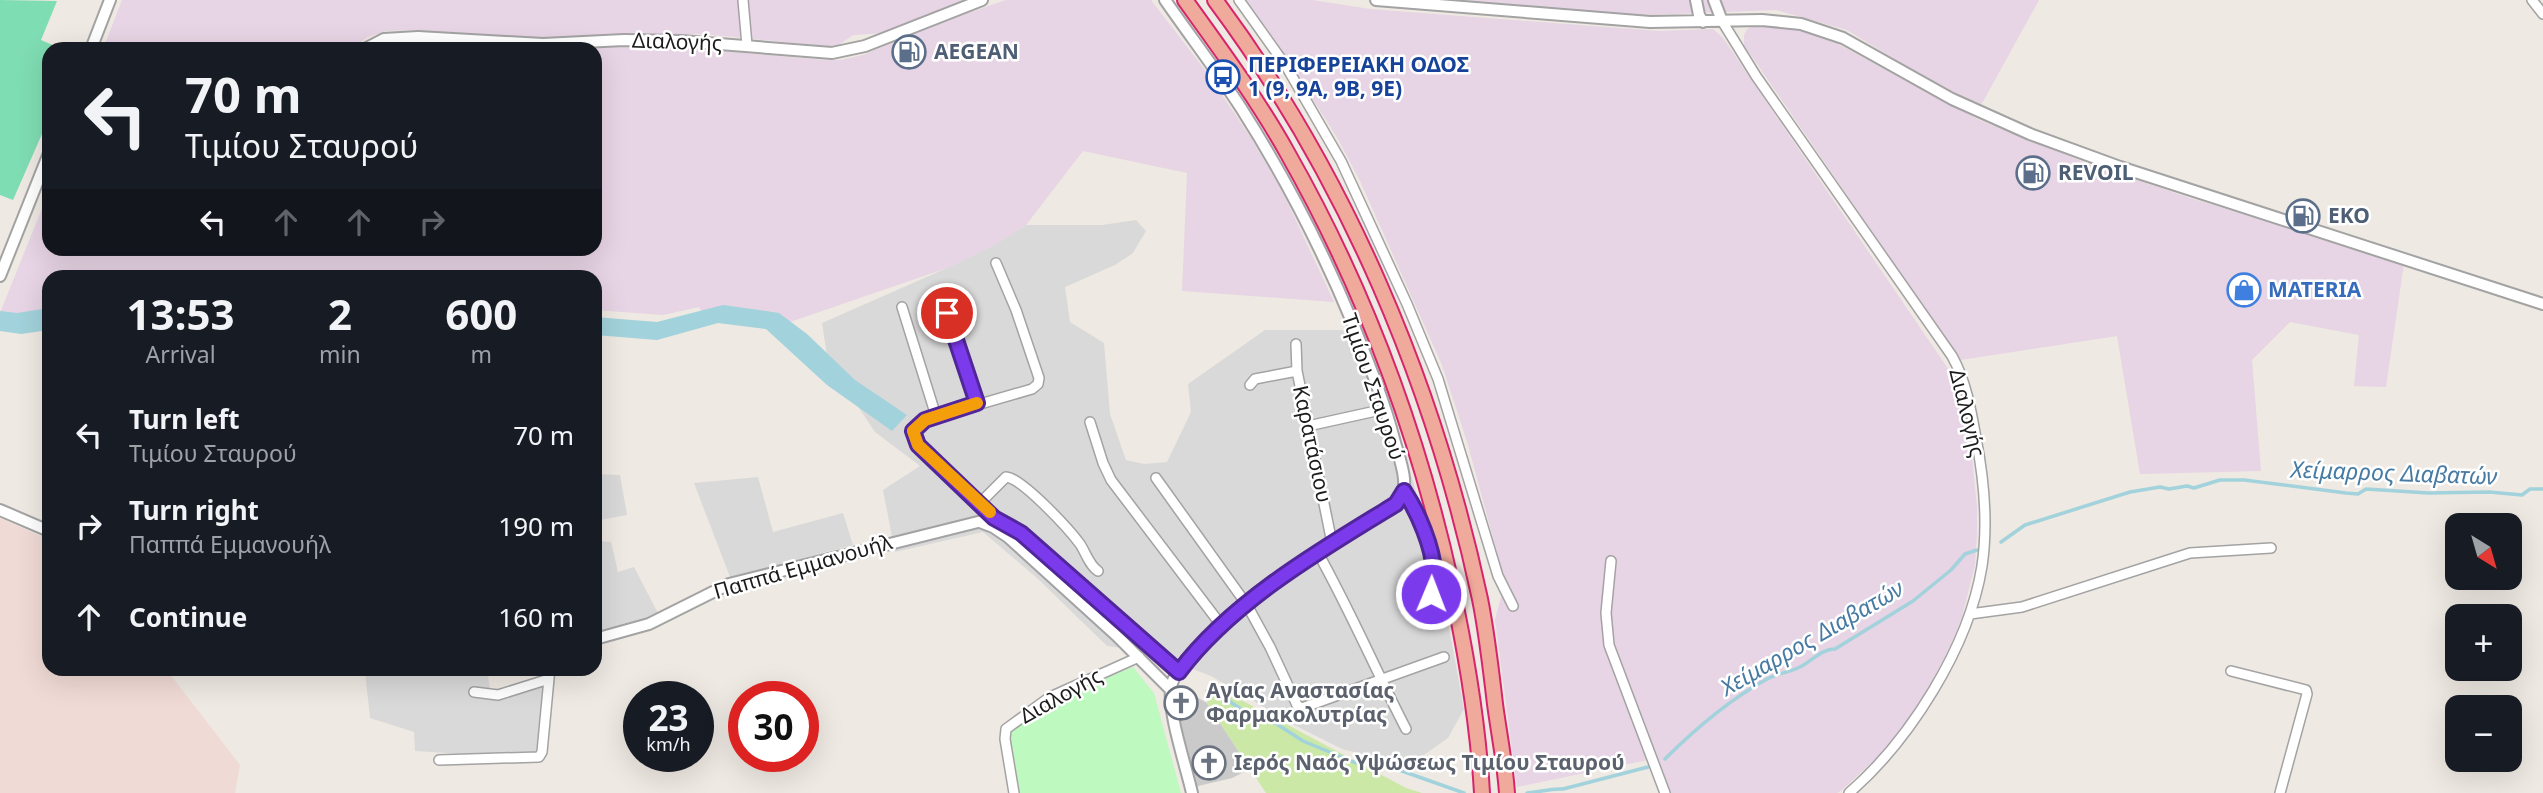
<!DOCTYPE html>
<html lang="en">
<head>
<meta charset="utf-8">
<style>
  body { margin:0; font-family:"Noto Sans",sans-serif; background:#20242c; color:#f1f3f6; height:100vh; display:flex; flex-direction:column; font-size:26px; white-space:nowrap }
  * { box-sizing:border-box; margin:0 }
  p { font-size:23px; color:#9ea1a6 }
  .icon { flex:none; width:38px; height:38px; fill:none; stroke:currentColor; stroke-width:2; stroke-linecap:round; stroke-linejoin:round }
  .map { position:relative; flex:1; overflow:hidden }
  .sheet { position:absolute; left:42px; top:270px; width:560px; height:406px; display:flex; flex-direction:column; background:#171b24; border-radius:21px; box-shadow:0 7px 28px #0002 }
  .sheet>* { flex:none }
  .guide { position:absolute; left:42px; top:42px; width:560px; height:214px; border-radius:21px; box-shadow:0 7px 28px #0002; background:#171b24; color:#f1f3f6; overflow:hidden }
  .needle { width:46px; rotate:143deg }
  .fabs { position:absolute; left:2445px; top:513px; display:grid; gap:14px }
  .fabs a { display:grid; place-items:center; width:77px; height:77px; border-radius:14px; background:#171b24; box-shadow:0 7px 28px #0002; font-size:35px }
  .speed { position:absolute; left:623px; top:681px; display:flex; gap:14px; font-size:35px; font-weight:700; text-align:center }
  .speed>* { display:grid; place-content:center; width:91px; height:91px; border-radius:50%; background:#171b24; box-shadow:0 7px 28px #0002; line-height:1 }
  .speed small { font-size:18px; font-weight:400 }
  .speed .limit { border:10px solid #d22; background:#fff; color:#111 }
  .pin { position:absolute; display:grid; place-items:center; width:60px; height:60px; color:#fff; margin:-30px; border:4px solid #fff; border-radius:50%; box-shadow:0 2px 7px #0007 }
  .me { position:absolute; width:77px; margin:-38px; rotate:1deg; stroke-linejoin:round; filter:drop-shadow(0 0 5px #0008) }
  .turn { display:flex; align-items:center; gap:24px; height:147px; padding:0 28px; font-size:32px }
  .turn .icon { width:91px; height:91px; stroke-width:2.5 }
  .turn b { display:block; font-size:49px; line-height:60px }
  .lanes { display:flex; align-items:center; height:66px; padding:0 28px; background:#0003; justify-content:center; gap:35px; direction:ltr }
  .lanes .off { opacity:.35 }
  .eta { display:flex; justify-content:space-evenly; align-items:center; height:119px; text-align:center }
  .eta b { font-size:42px; font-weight:700; line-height:49px }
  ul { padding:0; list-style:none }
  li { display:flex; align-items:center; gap:21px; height:91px; padding:0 28px }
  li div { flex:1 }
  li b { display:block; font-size:26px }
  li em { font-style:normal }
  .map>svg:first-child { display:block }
  .residential { fill:#dad9d9 }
  .industrial { fill:#e7d4e4 }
  .religious { fill:#cacaca }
  .military { fill:#f0dad5 }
  .grass { fill:#cbe8a7 }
  .park { fill:#bef9bf }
  .pitch { fill:#7fddb3 }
  .water { fill:#a2d2db }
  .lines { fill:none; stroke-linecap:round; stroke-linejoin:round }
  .stream { stroke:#a2d2db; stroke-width:3.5 }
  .minor-casing { stroke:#a3a3a3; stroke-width:12 }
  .tertiary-casing { stroke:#a3a3a3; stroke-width:14 }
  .trunk-casing { stroke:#d6256d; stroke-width:18 }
  .minor { stroke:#fff; stroke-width:9 }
  .tertiary { stroke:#fff; stroke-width:10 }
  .trunk { stroke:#f0aa9c; stroke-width:14 }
  .route-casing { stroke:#51269a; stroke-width:18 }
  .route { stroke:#7c3aed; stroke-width:12 }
  .slow { stroke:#f59e0b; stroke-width:12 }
  .labels { text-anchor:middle; stroke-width:5; stroke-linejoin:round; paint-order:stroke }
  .street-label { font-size:21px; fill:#1c1c1c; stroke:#fff }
  .service-label { font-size:21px; font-weight:bold; fill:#4e5e75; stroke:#fff; text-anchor:start }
  .transit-label { font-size:21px; font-weight:bold; fill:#164399; stroke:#fff; text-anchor:start }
  .shop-label { font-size:21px; font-weight:bold; fill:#366cbe; stroke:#fff; text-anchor:start }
  .worship-label { font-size:21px; font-weight:bold; fill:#5b616d; stroke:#fff; text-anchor:start }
  .water-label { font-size:23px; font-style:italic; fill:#477ba3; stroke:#fff }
</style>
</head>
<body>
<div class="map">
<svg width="2543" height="793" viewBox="0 0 2543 793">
  <rect width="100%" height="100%" fill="#eee9e2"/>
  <path class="residential" d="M1136,220L1146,231L1133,253L1115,265L1065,287L1070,322L1104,343L1110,414L1126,460L1144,464L1167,462L1191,412L1188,384L1265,330H1347L1362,325L1400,435L1439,574L1464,709L1448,738L1418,759L1390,761L1342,749L1294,725L1211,676L1144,651L1107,646L1037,578L983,532L895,552L883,490L920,466L875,432L828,362L822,323L947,268L996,244L1026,225H1102Z
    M595,474L620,475L627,515L595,521Z
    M758,477L773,532L843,513L853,545L730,577L694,483Z
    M595,541L611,542L618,572L634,567L659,615L640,624L595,636Z
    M319,669H487L491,696L497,700L542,686L538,754L479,755L415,751L414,732L370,718L365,672Z"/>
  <path class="industrial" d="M122,0H970L884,33L853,35L836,47L702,34L644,37L514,39L414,30L385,31L368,37L356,45L354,49H103Z
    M1006,0H1151L1208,74L1251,138L1284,195L1334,302L1182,291L1187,173L1083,151L1026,225L996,244L947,268L790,322L702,313L699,307L663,315L595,310V276H49V315L0,313L49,191V248H595V49H584L641,44L824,60H841L863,55L945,21Z
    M1245,0H1312L1370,9L1659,31L1713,29L1723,38L1953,376L1966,408L1969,428L1977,507V533L1975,565L1962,617L1953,640L1931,684L1900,732L1880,755L1842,790L1837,793H1671L1658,758L1517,787L1495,620L1505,582L1468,445L1442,365L1361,183L1338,139L1307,90L1278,53Z
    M1439,0H2039L1980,107L1947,91L1847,30L1776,10L1621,16Z
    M1764,25L1797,30L1836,43L1979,120L2084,162L2190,198L2404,263L2386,387L2354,386L2359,335L2290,322L2252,360L2261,471L2140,474L2117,336L1960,360L1744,45V35L1747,29L1753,26Z"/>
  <path class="religious" d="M1193,695L1207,703L1250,769L1232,778L1194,787L1175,705Z"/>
  <path class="military" d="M0,518L49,540V668L166,669L240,765L235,793H0Z"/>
  <path class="grass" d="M1213,685L1406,788L1422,793H1266L1207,703Z"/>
  <path class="park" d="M1133,667L1154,693L1181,793H1020L1009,730L1065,694Z"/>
  <path class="pitch" d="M0,0L57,1L41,40L62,49H49V118L13,200L0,195Z"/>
  <path class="water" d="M723,305L779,313L807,334L855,380L907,415L892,431L827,385L766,329L718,323L657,340L595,335V317L657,322Z
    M49,308V330L21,334L0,331V311L17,313Z"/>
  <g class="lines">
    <path class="stream" d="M2001,542L2025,525L2130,492L2160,487L2169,489L2187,486L2194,488L2220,480H2244L2346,493L2358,494L2366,489L2428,493L2489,492L2522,495L2530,489H2543
      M1207,691L1226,699L1254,718L1266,717L1303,741L1356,763L1363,760L1381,767L1385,765L1464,793
      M1665,759C1696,728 1729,700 1767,679C1779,673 1791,672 1802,666C1814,659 1822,649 1835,649L1913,601L1951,570L1965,554L1977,550
      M1527,793C1540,792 1551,788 1563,789L1648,767"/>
    <defs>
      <path id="minor" d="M743,0L747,45
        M1239,0L1286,66L1341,161L1407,304L1438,379L1498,576L1513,606
        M2532,0L2543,14
        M1722,21L1756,76L1952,356C1966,381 1971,410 1976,438C1984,479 1988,525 1982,566C1969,647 1910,740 1849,793
        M940,290L977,403
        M902,307L936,416
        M1296,344L1297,371L1332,543
        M1250,385L1255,379L1297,371
        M1090,422L1103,463L1111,480L1221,625
        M1308,426L1385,409
        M1156,478L1247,605L1270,647L1297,705L1302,708L1444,657
        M1404,491C1425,523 1435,557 1431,594
        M981,502L1006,477C1022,478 1069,529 1080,544C1086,553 1089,565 1098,571
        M994,518L918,445L913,431L925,420L1032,389L1038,384L1039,378L1016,310L996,263
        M1318,553C1350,610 1376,671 1406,729
        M1611,561L1606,613L1609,645L1665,793
        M1970,614L2022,607L2190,553L2271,548
        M2231,671L2306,690L2307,694L2280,793
        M474,692L498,695L549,679
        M439,760L539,757L542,752L550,668
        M1014,793L1005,739L1006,729L1050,697L1139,657"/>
      <path id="tertiary" d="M1165,0C1190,36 1217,71 1241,108C1285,177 1322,249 1353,324C1368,362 1384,400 1394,439C1399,459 1413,488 1396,504C1350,532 1178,637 1171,688C1168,714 1186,766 1192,793
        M1376,0L1650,22L1762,20L1801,24L1843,38L1952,99L2030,134L2120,167L2543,304
        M1696,0L1699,15L1703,22
        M1714,0L1722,21
        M91,49L110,0
        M365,49L384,39L418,37L543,44L624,40L681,41L832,53L865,46L982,0
        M0,276L49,153
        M0,510L49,531
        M980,522L993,527L1008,537L1116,635L1171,690
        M595,639L649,624L729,584L994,518L1021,533L1179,672"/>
      <path id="trunk" d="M1185,0C1221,50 1258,100 1288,154C1364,288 1418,433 1451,583C1466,652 1478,722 1482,793
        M1215,0C1347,177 1434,384 1480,599C1487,634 1491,669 1495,704C1499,734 1505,763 1507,793"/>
    </defs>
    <use href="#minor" class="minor-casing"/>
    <use href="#tertiary" class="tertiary-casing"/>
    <use href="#trunk" class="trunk-casing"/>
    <use href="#minor" class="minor"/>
    <use href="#tertiary" class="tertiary"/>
    <use href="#trunk" class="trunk"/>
  </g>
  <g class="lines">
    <defs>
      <path id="route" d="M947,313L977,403L925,420L913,431L918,445L994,518L1021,533L1179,672C1231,602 1322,549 1396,504L1404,491C1418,512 1433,547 1434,572C1434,579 1432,587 1431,594"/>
    </defs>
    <use href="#route" class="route-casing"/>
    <use href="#route" class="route"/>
    <path class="slow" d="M977,403L925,420L913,431L918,445L990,512"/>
  </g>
  <defs>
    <symbol id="fuel-ring" viewBox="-11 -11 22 22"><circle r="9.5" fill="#fff" stroke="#5c6f8a" stroke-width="1.5"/><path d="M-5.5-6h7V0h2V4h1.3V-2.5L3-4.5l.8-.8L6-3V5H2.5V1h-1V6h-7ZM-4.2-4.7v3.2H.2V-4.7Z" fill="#5c6f8a"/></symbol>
    <symbol id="bus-ring" viewBox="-11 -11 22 22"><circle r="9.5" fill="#fff" stroke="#1a4fb4" stroke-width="1.5"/><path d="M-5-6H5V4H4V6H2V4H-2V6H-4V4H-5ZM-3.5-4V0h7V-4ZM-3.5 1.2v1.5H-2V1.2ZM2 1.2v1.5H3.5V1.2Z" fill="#1a4fb4"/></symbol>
    <symbol id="shop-ring" viewBox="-11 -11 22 22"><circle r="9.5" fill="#fff" stroke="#3f7fe0" stroke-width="1.5"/><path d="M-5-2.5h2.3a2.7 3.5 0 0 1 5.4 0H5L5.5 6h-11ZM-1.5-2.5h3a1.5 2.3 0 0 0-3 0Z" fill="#3f7fe0"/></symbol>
    <symbol id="church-ring" viewBox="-11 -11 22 22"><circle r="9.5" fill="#fff" stroke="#6b7280" stroke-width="1.5"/><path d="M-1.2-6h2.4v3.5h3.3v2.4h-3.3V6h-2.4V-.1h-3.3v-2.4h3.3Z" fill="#6b7280"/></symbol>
  </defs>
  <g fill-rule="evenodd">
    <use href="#fuel-ring" x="890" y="33" width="38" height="38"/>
    <use href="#bus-ring" x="1204" y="58" width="38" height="38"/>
    <use href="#fuel-ring" x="2014" y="154" width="38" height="38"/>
    <use href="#fuel-ring" x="2284" y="197" width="38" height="38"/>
    <use href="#shop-ring" x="2225" y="271" width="38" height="38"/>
    <use href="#church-ring" x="1162" y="684" width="38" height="38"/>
    <use href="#church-ring" x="1190" y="744" width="38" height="38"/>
  </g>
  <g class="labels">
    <g class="street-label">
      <text transform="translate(677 42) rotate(2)" y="7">Διαλογής</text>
      <text transform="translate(1373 387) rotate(71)" y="7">Τιμίου Σταυρού</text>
      <text transform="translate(1967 413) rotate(76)" y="7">Διαλογής</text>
      <text transform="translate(1312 444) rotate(78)" y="7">Καρατάσιου</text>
      <text transform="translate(803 567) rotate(-16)" y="7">Παππά Εμμανουήλ</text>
      <text transform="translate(1061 696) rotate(-29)" y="7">Διαλογής</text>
    </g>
    <g class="service-label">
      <text x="934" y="59">AEGEAN</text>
      <text x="2058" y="180">REVOIL</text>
      <text x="2328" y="223">EKO</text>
    </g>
    <g class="transit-label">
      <text x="1248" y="72">ΠΕΡΙΦΕΡΕΙΑΚΗ ΟΔΟΣ<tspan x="1248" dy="24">1 (9, 9Α, 9Β, 9Ε)</tspan></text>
    </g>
    <g class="shop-label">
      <text x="2268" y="297">MATERIA</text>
    </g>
    <g class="worship-label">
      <text x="1206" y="698">Αγίας Αναστασίας<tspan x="1206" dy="24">Φαρμακολυτρίας</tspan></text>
      <text x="1234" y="770">Ιερός Ναός Υψώσεως Τιμίου Σταυρού</text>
    </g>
    <g class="water-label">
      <text transform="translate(2394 473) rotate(2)" y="8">Χείμαρρος Διαβατών</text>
      <text transform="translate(1812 638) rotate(-30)" y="8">Χείμαρρος Διαβατών</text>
    </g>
  </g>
</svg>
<div class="fabs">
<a><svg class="needle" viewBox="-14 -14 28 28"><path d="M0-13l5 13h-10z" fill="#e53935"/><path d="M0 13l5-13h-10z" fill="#9ea1a6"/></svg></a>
<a>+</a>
<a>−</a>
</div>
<div class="speed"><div>23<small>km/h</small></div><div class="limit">30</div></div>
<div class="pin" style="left:947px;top:313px;background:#d93025"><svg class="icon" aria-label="arrive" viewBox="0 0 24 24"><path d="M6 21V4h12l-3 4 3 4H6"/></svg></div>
<svg class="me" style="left:1431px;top:594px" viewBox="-20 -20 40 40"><circle r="17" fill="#7c3aed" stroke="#fff" stroke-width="3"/><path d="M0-11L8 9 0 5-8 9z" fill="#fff"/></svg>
<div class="guide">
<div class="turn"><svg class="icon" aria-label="left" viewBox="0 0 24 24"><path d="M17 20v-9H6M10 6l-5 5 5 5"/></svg><div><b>70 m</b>Τιμίου Σταυρού</div></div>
<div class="lanes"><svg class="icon" aria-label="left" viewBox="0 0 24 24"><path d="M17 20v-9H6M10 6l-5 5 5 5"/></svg><svg class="icon off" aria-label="ahead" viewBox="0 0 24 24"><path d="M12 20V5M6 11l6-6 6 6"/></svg><svg class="icon off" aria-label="ahead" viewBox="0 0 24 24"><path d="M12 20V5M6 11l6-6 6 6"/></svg><svg class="icon off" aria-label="right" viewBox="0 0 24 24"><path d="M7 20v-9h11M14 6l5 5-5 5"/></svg></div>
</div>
<section class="sheet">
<div class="eta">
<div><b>13:53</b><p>Arrival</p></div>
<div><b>2</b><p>min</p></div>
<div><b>600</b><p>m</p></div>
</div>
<ul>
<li><svg class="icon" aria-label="left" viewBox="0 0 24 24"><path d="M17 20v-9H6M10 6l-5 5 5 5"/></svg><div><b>Turn left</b><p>Τιμίου Σταυρού</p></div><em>70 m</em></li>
<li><svg class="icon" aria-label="right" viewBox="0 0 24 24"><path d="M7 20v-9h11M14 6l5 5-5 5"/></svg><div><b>Turn right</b><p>Παππά Εμμανουήλ</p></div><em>190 m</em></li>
<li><svg class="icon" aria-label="ahead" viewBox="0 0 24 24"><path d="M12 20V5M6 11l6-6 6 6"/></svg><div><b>Continue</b></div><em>160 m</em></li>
</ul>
</section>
</div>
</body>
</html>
